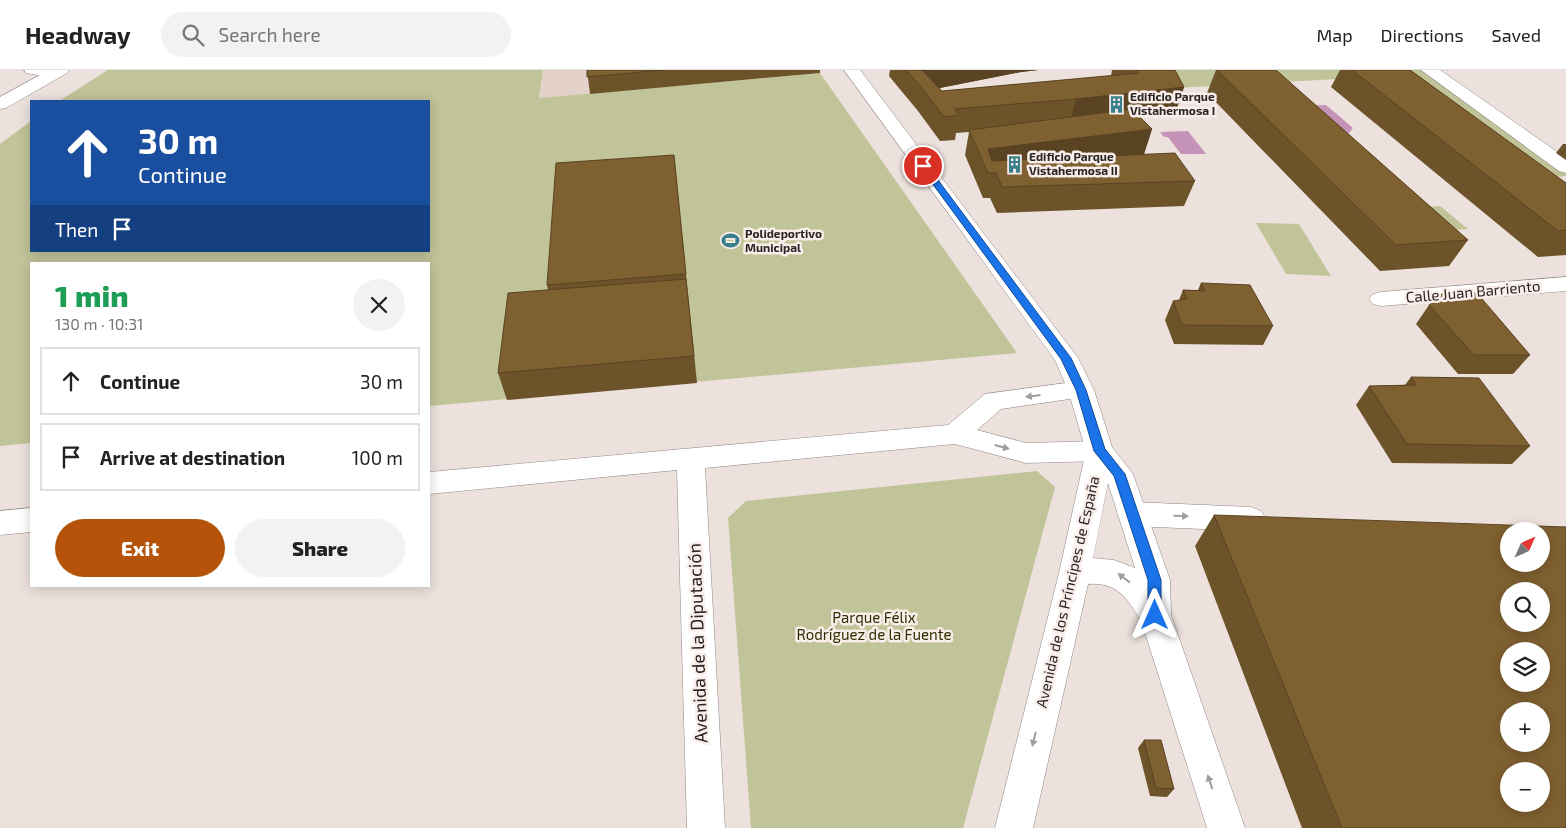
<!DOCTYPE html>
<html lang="en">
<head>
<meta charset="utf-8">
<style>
  body { margin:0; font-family:"Exo 2",sans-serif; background:#f2f2f2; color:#222; height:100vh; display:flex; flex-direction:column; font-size:19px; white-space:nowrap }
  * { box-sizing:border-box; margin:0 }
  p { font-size:16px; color:#767676 }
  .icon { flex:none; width:28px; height:28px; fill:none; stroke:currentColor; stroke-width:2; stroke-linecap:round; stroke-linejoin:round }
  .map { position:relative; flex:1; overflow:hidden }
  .panel { position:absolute; left:30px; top:192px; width:400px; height:325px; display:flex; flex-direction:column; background:#fff; border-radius:0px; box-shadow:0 2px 12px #0003 }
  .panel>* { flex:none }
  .guide { position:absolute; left:30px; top:30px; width:400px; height:152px; border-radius:0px; box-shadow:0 2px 12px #0003; background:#1a4fa0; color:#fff; overflow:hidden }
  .needle { width:32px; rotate:45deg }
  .controls { position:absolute; left:1500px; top:452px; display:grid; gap:10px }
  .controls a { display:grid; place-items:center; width:50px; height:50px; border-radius:50%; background:#fff; box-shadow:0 2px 12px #0003; font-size:25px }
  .pin { position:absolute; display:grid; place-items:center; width:42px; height:42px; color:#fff; margin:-21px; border:2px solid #fff; border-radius:50%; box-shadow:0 1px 5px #0007 }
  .me { position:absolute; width:55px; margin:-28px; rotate:0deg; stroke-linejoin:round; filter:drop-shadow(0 0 4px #0008) }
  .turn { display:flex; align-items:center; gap:18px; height:105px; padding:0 25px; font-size:22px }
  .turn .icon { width:65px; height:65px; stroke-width:2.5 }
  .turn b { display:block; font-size:35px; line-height:42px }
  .then { display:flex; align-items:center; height:48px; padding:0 25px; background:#0003; gap:10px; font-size:19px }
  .round { display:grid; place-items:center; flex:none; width:52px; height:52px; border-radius:26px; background:#f2f2f2 }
  .headline { display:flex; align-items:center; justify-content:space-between; height:85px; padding:0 25px }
  h1 { font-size:30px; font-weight:800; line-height:38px; color:#1e9e55 }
  .primary-button { display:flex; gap:10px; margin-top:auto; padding:10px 25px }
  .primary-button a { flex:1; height:58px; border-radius:30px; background:#b45309; color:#fff; font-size:20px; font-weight:800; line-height:58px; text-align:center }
  .primary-button a+a { background:#f2f2f2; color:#222 }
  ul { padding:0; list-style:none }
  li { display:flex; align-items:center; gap:15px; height:68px; margin:0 10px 8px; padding:0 15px; border:2px solid #e0e0e0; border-radius:0px }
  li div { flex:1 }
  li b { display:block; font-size:19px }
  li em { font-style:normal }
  header { display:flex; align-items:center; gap:30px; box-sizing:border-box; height:70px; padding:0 25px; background:#fff; border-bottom:1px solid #e0e0e0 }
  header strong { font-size:24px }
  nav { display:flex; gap:28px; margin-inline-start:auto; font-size:18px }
  .search { width:350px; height:45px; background:#f2f2f2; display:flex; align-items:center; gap:12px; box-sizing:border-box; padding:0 18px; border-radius:28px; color:#767676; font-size:19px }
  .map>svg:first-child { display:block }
  .built { fill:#e4d2ca }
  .green { fill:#c1c499 }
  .water { fill:#c493b7 }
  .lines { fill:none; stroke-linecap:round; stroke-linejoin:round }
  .service-casing { stroke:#918783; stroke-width:1 }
  .pedestrian-casing { stroke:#918783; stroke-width:1 }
  .minor-casing { stroke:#918783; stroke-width:1 }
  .tertiary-casing { stroke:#918783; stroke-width:1 }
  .service { fill:#fff; fill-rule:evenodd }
  .pedestrian { fill:#fff; fill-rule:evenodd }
  .minor { fill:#fff; fill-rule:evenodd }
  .tertiary { fill:#fff; fill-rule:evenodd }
  .wall { fill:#6d5329 }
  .shaded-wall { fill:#594322 }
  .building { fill:#7f6030; stroke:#594322; fill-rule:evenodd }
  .oneway { fill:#9f9d9d }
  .route { fill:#1a73e8; stroke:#114b97 }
  .labels { text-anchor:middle; stroke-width:5; stroke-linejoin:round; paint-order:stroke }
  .far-poi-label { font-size:12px; font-weight:bold; fill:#2a2625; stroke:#faeeea; text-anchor:start }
  .street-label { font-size:15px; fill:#2a2625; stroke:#faeeea }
  .park-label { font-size:15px; fill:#2e2e00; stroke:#faeeea }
  .near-street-label { font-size:18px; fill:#2a2625; stroke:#faeeea }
</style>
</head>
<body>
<header>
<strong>Headway</strong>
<div class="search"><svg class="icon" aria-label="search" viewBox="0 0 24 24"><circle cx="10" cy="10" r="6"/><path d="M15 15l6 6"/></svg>Search here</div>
<nav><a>Map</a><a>Directions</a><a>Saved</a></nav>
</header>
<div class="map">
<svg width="1566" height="758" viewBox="0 0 1566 758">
  <rect width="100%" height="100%" fill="#ece1dc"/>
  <path class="built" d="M543,0H818L820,3L539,28Z"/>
  <path class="green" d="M108,0H543L539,28L820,3L1017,283L429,336V194H31V373L0,376V74L31,51V181H429V31H59Z
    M1165,0H1437L1566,92V106L1526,110L1391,6L1177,18Z
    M1440,136L1468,159L1441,161L1414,138Z
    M1256,153L1299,154L1331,206L1286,204Z
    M1037,401L1055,417L963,758H751L728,448L746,431Z"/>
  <path class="water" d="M1326,35L1353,58L1348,64L1333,65L1301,36Z
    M1188,61L1206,84H1181L1168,67H1164L1160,62Z"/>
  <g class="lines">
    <defs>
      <path id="service" d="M24,0H54L61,4L55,8L26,3Z"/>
      <path id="pedestrian" d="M1421,0H1440L1566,88V103L1559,101Z"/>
      <path id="minor" d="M1566,207V221L1381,236L1373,234L1369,229L1373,224L1381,222Z
        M1081,311L1090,314L1094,320L1090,326L1001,339L977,360L1026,373L1100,371L1110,374L1114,381L1110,388L1100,391L1026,393L955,374L705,398L725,758H687L677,400L429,424V402L948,355L985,324Z
        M1132,432L1251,437L1261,441L1266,449L1261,457L1251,461L1132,456L1122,452L1117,444L1122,436Z
        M31,438V462L0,465V441Z"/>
      <path id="tertiary" d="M49,0H69L67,3L6,38L0,39V27Z
        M844,0H860L1078,288L1094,320L1112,377L1133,404L1170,510L1171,545L1245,758H1207L1141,550C1126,528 1118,512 1088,514L1033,758H995L1059,503L1086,381L1068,320L1055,290ZM1108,413L1135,498L1114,490L1093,488Z"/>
    </defs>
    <use href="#service" class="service-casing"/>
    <use href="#pedestrian" class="pedestrian-casing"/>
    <use href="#minor" class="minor-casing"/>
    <use href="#tertiary" class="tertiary-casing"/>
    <use href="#service" class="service"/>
    <use href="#pedestrian" class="pedestrian"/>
    <use href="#minor" class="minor"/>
    <use href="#tertiary" class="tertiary"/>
  </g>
  <path class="wall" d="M587,0H820V3L590,24Z
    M890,0H1038L1021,2L939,18L942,21L1111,6L1112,0H1175L1184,17L1176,41L1138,45L1152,59L1144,84L1195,111L1184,136L997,143L990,128H983L965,85L969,62L956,63L955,70L940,71L918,41L889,6Z
    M1216,0H1276L1468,170L1449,196L1380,201L1207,23Z
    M1340,0H1410L1566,113V185L1538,187L1331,17Z
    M1563,74H1566V90L1556,83Z
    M674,85L697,313L507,330L498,303L548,220L547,215Z
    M1201,213L1273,256L1263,275L1174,274L1165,250L1173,231L1179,230L1183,220H1198Z
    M1429,235L1530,285L1513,304H1458L1416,254Z
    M1411,307L1530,376L1512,394L1392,393L1356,335L1369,316L1405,315Z
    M1214,445L1566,758H1302L1195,476Z
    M1144,670L1174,719L1167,727L1150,726L1138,678Z"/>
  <path class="shaded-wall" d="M920,0H1038L1021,2L925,21Z
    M1184,17L1176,41L1070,53L1076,29Z
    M1152,59L1144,84L993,103L988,79Z"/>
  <path class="building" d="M587,0H663L587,7Z
    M906,0H922L942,21L1139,3L1136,0H1175L1184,17L1076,29L955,39L959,45L944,47L921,17Z
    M1217,0H1276L1468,170L1396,175Z
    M1352,0H1410L1566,113V160L1558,161Z
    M1132,39L1152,59L988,79L992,91L1175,83L1195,111L1002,117L996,103H988L969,60Z
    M674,85L686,204L547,215L556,93Z
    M686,209L694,286L498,303L508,223Z
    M1201,213L1250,215L1273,256L1182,255L1173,231L1187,229L1183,220L1205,221Z
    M1444,222L1477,223L1530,285H1474L1429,235Z
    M1411,307L1479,308L1530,376L1407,374L1369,316L1416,315Z
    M1214,445L1566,457V758H1342ZM1509,461H1541V494H1509ZM1509,521H1541V554H1509ZM1509,581H1541V614H1509ZM1509,641H1541V674H1509ZM1509,701H1541V734H1509Z
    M1144,670H1161L1174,719L1156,718Z"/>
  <defs><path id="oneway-solid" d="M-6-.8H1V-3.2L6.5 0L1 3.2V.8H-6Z" transform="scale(1.25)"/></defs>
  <g class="oneway">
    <use href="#oneway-solid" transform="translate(1033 326) rotate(173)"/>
    <use href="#oneway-solid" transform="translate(1002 377) rotate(15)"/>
    <use href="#oneway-solid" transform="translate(1181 446) rotate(2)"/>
    <use href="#oneway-solid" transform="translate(1124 508) rotate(-142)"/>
    <use href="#oneway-solid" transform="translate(1034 669) rotate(104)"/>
    <use href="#oneway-solid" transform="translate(1210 712) rotate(-109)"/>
  </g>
  <path class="route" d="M921,94H926L1071,288L1086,320L1105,379L1125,404L1161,510V545L1159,550L1155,551L1150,550L1148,545V510L1114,406L1094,381L1076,320L1061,289L921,98Z"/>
  <defs>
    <symbol id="building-bare" viewBox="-9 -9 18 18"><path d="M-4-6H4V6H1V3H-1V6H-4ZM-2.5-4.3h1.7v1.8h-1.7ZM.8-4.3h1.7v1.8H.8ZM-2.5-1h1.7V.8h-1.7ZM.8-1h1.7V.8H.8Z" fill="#397f8b" stroke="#faeeea" stroke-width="2.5" paint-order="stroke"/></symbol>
    <symbol id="stadium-bare" viewBox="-9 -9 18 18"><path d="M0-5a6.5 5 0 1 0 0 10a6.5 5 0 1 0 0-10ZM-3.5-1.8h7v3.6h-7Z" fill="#397f8b" stroke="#faeeea" stroke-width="2.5" paint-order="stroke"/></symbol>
  </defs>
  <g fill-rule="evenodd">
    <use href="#building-bare" x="1104" y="22" width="25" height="25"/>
    <use href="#building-bare" x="1002" y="82" width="25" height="25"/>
    <use href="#stadium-bare" x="718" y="158" width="25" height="25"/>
  </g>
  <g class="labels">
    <g class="far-poi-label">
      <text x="1130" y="31">Edificio Parque<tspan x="1130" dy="14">Vistahermosa I</tspan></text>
      <text x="1029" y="91">Edificio Parque<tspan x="1029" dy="14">Vistahermosa II</tspan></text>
      <text x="745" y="168">Polideportivo<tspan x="745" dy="14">Municipal</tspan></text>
    </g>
    <g class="street-label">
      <text transform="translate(1473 222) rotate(-5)" y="5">Calle Juan Barriento</text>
      <text transform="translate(1068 522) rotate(-77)" y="5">Avenida de los Príncipes de España</text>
    </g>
    <g class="park-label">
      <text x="874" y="553">Parque Félix<tspan x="874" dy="17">Rodríguez de la Fuente</tspan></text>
    </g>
    <g class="near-street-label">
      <text transform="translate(698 573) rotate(-92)" y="6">Avenida de la Diputación</text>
    </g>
  </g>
</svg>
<div class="controls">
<a><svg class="needle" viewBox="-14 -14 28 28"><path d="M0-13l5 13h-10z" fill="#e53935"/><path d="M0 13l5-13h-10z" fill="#767676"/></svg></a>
<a><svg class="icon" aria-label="search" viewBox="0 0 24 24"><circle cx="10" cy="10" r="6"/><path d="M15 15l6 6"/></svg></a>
<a><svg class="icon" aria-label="layers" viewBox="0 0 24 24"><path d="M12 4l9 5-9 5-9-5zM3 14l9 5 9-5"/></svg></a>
<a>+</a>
<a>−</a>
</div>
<div class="pin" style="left:923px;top:96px;background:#d93025"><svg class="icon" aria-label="arrive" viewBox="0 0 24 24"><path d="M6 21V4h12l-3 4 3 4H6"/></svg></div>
<svg class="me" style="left:1155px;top:545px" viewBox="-20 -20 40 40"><path d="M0-17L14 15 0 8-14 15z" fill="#1a73e8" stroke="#fff" stroke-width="4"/></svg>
<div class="guide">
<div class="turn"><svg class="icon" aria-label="ahead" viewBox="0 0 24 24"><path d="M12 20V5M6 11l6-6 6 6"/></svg><div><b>30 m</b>Continue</div></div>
<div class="then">Then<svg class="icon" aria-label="arrive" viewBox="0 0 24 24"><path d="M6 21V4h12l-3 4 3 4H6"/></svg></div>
</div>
<section class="panel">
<div class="headline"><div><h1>1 min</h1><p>130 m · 10:31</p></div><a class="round"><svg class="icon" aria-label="close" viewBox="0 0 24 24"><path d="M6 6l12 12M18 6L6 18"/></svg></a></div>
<ul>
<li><svg class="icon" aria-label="ahead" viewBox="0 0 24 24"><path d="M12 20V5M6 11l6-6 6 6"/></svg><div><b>Continue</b></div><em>30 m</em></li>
<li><svg class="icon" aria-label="arrive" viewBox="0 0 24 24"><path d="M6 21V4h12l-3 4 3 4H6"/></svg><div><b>Arrive at destination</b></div><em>100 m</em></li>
</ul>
<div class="primary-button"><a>Exit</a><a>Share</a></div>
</section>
</div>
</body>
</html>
